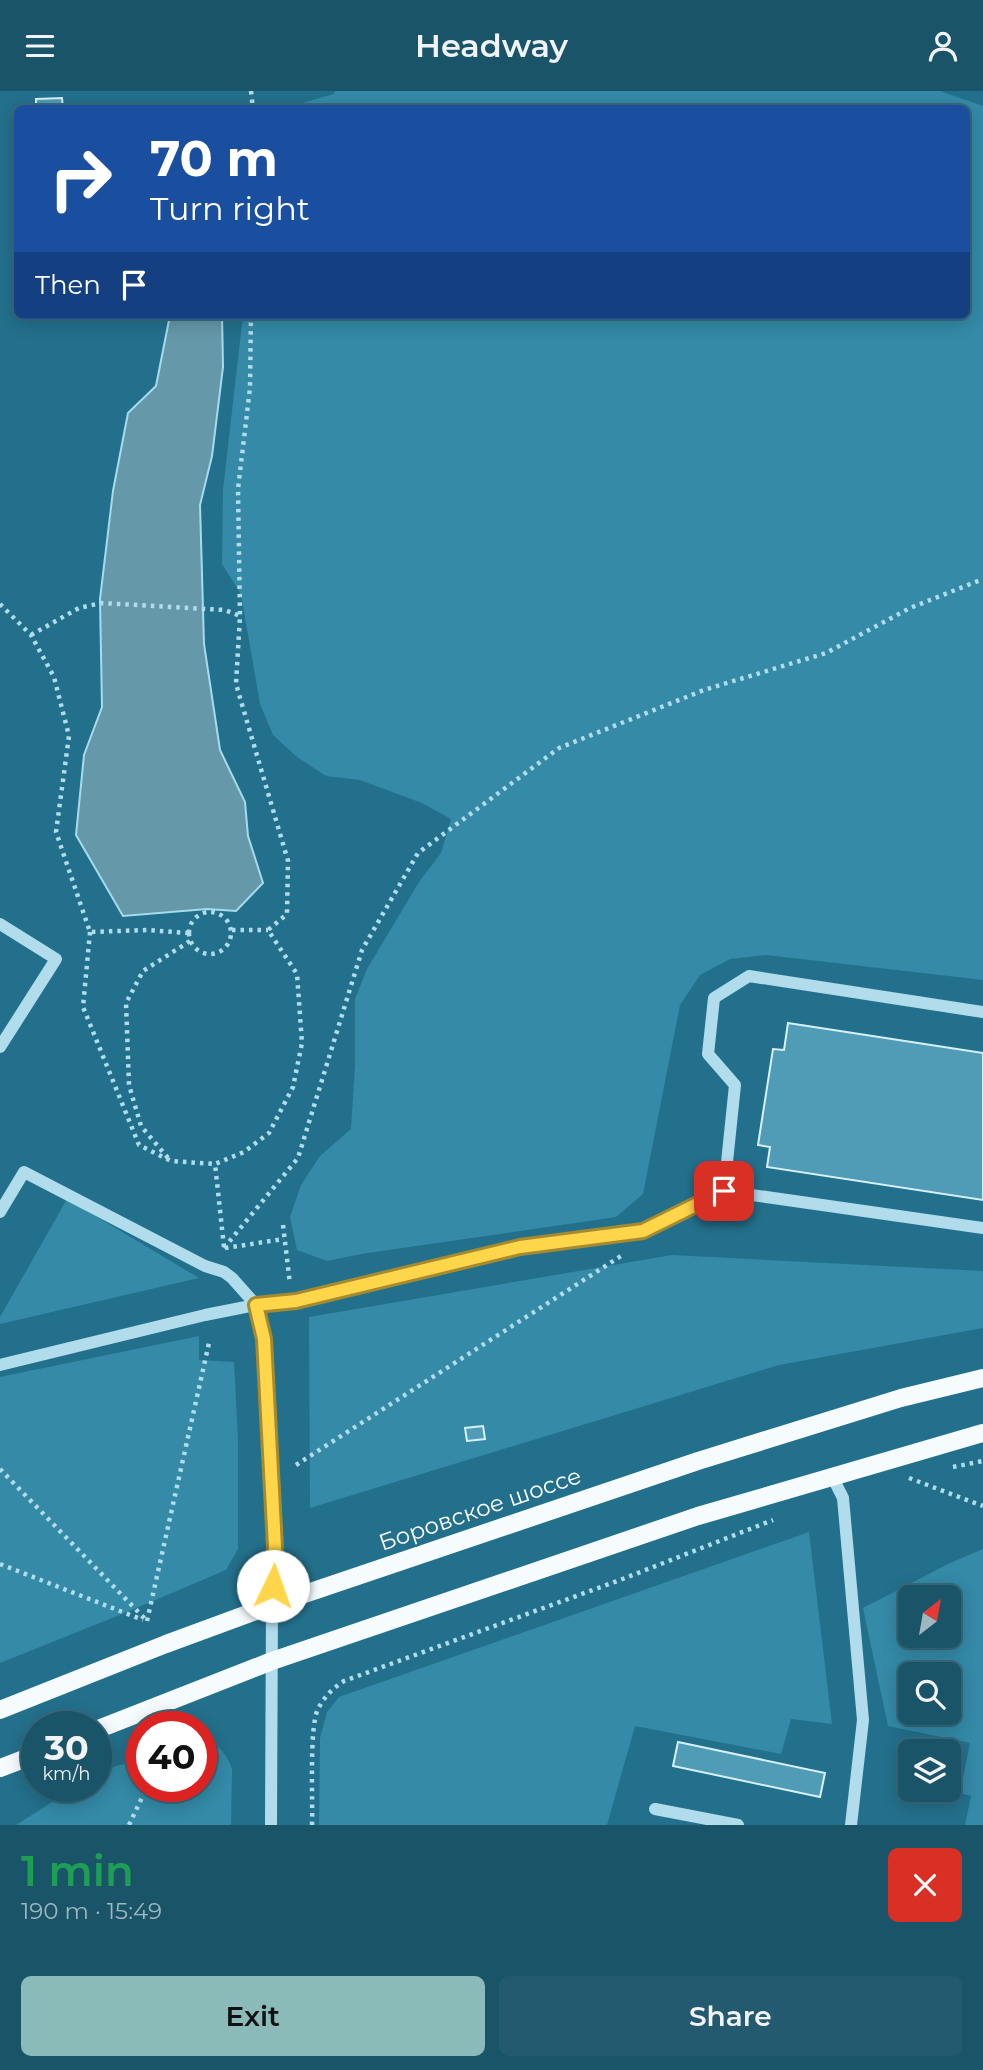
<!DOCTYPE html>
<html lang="en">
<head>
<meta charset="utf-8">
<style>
  body { margin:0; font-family:Montserrat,sans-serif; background:#235a6f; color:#f1f3f6; height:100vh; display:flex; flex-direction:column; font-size:26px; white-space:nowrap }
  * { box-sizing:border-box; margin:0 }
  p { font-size:23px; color:#9fb7c0 }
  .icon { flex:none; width:38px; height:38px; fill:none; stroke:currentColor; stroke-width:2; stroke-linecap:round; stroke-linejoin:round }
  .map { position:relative; height:1734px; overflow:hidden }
  .panel { display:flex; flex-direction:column; background:#1a5469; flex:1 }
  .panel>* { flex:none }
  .hud { position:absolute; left:14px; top:14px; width:956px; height:214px; border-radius:10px; box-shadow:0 4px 18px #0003,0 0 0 2px #386a7d; background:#1a4fa0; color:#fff; overflow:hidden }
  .needle { width:46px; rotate:31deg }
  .tools { position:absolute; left:898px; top:1494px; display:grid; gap:14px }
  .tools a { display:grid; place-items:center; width:63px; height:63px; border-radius:10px; background:#1a5469; box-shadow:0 4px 18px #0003,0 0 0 2px #386a7d; font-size:35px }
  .speed { position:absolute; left:21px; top:1620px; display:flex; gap:14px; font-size:35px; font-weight:700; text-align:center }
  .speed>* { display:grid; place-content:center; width:91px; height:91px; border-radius:50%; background:#1a5469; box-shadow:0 4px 18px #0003,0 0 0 2px #386a7d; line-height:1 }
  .speed small { font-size:18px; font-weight:400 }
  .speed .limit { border:10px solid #d22; background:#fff; color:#111 }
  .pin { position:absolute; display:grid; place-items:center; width:60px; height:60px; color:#fff; margin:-30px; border-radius:14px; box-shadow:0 4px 10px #0006 }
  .me { position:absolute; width:77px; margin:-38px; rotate:3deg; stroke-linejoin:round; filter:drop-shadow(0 0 5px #0008) }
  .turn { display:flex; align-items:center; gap:24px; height:147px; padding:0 21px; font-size:32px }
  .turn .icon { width:91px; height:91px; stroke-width:2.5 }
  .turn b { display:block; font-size:49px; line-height:60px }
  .then { display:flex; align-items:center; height:66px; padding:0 21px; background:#0003; gap:14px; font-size:26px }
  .round { display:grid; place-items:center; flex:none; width:74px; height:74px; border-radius:10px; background:#235a6f }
  .headline { display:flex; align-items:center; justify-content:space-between; height:119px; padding:0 21px }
  h1 { font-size:42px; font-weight:600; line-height:52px; color:#1e9e55 }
  .action { display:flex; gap:14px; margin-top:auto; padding:14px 21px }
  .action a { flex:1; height:80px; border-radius:10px; background:#8bbbb9; color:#111; font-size:28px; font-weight:600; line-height:80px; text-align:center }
  .action a+a { background:#235a6f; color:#f1f3f6 }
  header { display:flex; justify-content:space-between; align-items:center; height:91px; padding:0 21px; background:#1a5469; font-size:32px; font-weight:600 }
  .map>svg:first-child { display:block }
  .green { fill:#348aa7; fill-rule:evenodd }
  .water { fill:#6598a9; stroke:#a6dbec; stroke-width:2 }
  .building { fill:#509bb5; stroke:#d6f0f8; stroke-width:2 }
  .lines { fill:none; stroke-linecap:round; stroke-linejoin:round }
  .path { stroke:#b1dceb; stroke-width:4.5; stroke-dasharray:3.5 5; stroke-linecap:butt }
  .minor { stroke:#b1dceb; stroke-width:12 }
  .major { stroke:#f6fcfe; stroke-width:18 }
  .route-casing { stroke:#a68a30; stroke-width:18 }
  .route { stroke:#ffd54a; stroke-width:12 }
  .labels { text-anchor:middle; stroke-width:5; stroke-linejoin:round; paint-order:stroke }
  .street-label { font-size:23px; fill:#fff; stroke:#23708c }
</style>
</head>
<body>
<header><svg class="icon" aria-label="menu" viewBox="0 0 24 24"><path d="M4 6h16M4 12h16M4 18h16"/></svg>Headway<svg class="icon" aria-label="person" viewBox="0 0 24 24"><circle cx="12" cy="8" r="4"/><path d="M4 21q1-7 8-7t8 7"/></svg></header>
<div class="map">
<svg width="983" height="1734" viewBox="0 0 983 1734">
  <rect width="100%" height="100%" fill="#23708c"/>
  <path class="green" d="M335,0H940L983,15V889L766,864L730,868L700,884L680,914L643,1103L616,1126L361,1163L327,1170L297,1159L290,1126L301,1094L320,1065L351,1038L355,974V908L367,878L419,791L441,762L451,728L422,712L360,689L326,685L297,666L273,644L260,613L241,503L222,473L223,399L243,224H966V18L298,17L302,12L334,3Z
    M67,1108L199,1187L0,1233V1226Z
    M672,1164L983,1180V1237L779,1274L310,1417L309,1226Z
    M199,1245V1269L234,1271L238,1348V1458L226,1479L127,1521L0,1572V1286Z
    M809,1441L832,1633L791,1628L781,1663L635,1635L607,1734H319L320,1647L327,1621L339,1606Z
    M983,1458V1734H965L971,1705L960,1702L970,1652L888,1635L863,1517L948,1473ZM910,1507H948V1545H910ZM910,1584H948V1622H910Z
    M207,1648C219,1653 228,1666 232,1678L231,1734H16L76,1696H96V1683L102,1679L142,1668V1696H201V1650Z"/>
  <path class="water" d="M170,224H222L223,276L212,365L200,414L204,553L220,659L245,711L248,745L263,792L236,820L207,818L123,825L76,744L84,664L102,616L100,508L113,400L128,322L156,295Z"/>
  <path class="building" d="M62,7L63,18H36V8Z
    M788,932L983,962V1109L767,1076L770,1056L758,1054L773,958L784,959Z
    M483,1335L485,1348L467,1350L465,1337Z
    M678,1651L825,1682L820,1706L673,1675Z"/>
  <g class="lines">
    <path class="path" d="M251,0L253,18
      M0,513L31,544L54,586L69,645L56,741L90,841L147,839L188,842
      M31,544L79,517L101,512L225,519L240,525
      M189 842a21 21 0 1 1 42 0a21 21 0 1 1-42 0Z
      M232,839H268
      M90,841L83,916L139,1054L171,1070L215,1073
      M168,1067L141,1035L129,994L126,912L143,880L190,850
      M283,1134L290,1193
      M224,1156L215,1073L244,1061L269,1042L293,996L302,952L297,883L268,839L287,823L288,770L236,593L240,525L238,398L250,297L251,224
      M224,1157L298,1067L362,859L418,762L559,657L704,599L826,562L910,517L983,488
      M225,1157L284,1148
      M296,1374L621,1165
      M953,1376L983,1370
      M0,1378L147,1530
      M909,1387L983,1415
      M0,1473L143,1529
      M147,1530L209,1252
      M129,1734L147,1696
      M312,1734C313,1711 309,1635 318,1618C324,1606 333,1597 344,1590L620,1489L773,1429"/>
    <path class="minor" d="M0,833L56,868L0,956
      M724,1100L735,994L708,963L714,907L749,885L983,921
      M0,1121L24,1081L205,1175L224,1181L232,1187L256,1214L264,1248L275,1456L272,1514L271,1734
      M0,1274L205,1224L256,1214L296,1210L520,1156L643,1140L724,1100L983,1137
      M832,1385L843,1407L863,1629L851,1734
      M655,1718L738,1734"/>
    <path class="major" d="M0,1619L166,1553L272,1514L698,1370L901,1307L983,1287
      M96,1639L272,1570L698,1425L983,1342
      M0,1677L37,1663"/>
  </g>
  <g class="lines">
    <defs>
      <path id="route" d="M273,1495L275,1456L264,1248L256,1214L296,1210L520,1156L643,1140L724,1100"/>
    </defs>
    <use href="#route" class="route-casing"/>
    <use href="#route" class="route"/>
  </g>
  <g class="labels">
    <g class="street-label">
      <text transform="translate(480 1418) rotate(-19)" y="8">Боровское шоссе</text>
    </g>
  </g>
</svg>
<div class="tools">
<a><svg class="needle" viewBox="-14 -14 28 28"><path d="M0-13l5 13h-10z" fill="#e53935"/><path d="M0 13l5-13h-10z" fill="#9fb7c0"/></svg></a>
<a><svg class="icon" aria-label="search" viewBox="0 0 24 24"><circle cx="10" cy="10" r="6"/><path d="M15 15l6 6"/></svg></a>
<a><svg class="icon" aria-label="layers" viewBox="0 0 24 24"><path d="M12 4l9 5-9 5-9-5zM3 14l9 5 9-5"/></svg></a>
</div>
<div class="speed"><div>30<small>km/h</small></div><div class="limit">40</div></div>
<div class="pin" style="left:724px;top:1100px;background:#d93025"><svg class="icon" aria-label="arrive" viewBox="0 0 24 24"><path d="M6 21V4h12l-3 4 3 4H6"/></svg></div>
<svg class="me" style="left:273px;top:1495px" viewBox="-20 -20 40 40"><circle r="19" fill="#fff"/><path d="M0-13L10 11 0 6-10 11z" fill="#ffd54a"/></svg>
<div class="hud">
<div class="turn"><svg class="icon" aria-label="right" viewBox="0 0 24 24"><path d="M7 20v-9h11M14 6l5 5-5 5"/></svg><div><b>70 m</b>Turn right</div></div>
<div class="then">Then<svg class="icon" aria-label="arrive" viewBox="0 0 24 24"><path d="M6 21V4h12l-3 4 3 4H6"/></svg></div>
</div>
</div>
<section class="panel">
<div class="headline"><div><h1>1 min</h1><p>190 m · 15:49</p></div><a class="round" style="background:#d93025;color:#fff"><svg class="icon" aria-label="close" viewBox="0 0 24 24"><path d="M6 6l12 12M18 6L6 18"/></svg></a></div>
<div class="action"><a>Exit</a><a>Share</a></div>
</section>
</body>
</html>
